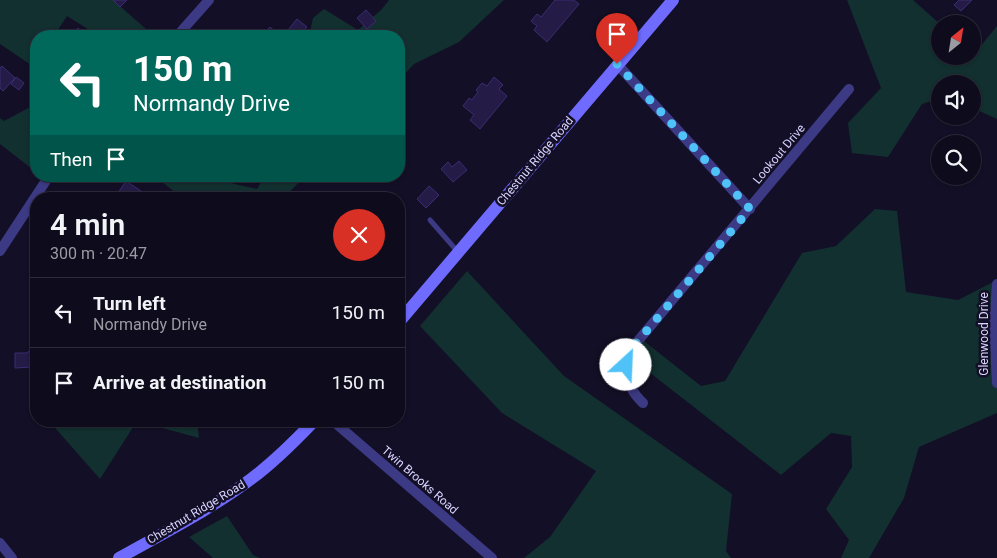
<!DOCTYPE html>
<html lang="en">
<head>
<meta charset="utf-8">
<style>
  body { margin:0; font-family:Roboto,sans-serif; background:#1c1929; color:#f1f3f6; height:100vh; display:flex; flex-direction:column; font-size:19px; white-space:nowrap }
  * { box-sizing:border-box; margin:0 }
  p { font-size:16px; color:#9b9ba3 }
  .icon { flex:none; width:28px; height:28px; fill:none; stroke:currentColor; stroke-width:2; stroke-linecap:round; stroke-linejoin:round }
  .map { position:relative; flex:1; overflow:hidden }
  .side { position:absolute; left:30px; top:192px; width:375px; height:235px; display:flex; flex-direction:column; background:#0e0b1c; border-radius:20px; box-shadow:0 1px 4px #0004,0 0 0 1px #2e2b3b }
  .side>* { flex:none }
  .top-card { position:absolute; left:30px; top:30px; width:375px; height:152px; border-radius:20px; box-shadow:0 1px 4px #0004,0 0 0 1px #2e2b3b; background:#00695c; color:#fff; overflow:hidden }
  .needle { width:32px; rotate:30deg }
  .controls { position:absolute; left:931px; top:15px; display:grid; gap:10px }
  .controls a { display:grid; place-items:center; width:50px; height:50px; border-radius:50%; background:#0e0b1c; box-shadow:0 1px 4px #0004,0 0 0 1px #2e2b3b; font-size:25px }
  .pin { position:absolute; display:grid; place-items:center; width:42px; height:42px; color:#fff; margin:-51px -21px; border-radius:50% 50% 50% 0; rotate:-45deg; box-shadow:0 0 5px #0007 }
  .pin .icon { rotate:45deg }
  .me { position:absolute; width:55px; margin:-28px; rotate:25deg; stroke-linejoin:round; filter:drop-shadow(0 0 4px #0008) }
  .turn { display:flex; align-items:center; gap:18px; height:105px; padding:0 20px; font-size:22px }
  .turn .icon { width:65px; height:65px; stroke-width:2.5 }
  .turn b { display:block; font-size:35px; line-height:42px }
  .then { display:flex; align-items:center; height:48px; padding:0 20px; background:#0003; gap:10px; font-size:19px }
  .round { display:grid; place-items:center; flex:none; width:52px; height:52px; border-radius:26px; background:#1c1929 }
  .summary { display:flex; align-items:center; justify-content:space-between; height:85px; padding:0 20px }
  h1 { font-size:30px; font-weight:600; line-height:38px }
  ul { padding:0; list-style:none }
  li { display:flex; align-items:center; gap:15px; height:70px; padding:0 20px; border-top:1px solid #2e2b3b }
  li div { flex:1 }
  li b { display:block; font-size:19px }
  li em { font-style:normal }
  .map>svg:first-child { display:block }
  .green { fill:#12302f }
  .building { fill:#241b47; stroke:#3b2d73 }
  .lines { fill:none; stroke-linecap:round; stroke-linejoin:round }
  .service { stroke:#3d3a85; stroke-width:5 }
  .minor { stroke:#3d3a85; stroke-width:10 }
  .secondary { stroke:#6f6bff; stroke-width:12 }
  .route { stroke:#4fc3f7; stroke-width:9; stroke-dasharray:0 16.2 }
  .labels { text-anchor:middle; stroke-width:5; stroke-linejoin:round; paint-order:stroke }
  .street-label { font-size:12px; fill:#d9d4ff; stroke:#130f26 }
</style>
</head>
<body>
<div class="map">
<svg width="997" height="558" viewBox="0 0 997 558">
  <rect width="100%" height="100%" fill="#130f26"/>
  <path class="green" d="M0,0H113L154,36H99L67,16L54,36H36V63L34,67L0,44Z
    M389,0H504L459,42L414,64L399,80V36H309L313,18L324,9L358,30L382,9Z
    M847,0H913L940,24V56H972L973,53L974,54L997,26V119L973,108L972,84H940V98L922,104L888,157L852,153L848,123L881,88Z
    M36,104V172L0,144V118L4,121Z
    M155,176H199L257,189L265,176H305L283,199H183Z
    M875,209L897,211L906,292L958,300L997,280V413L919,447L904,498L869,558H841L849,540L826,509L852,467L851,436L831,433L781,475L631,358L640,338L701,386L725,381L802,253L836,246Z
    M467,271L564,376L732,494L726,551L731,558H524L550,537L596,471L502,413L420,326Z
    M49,421H137L100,479Z
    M137,421H197L199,438Z
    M227,516L253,555L260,558H213L189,537Z"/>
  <path class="building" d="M113,0H127L120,7Z
    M555,0H574L579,4L547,42L534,30L537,26L531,21L537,14L541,17Z
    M959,0H972L961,11L954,5Z
    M366,10L376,21L367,29L357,18Z
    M297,19L307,27L299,36H283Z
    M270,27L281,36H263L262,35Z
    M78,28L87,36H70Z
    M2,66L15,78L3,91L0,88V68Z
    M16,77L24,83L19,90L11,84Z
    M494,77L503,85L499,89L507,96L480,129L470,120L474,115L463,106L469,98L472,100L478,92L476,90L482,83L487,86Z
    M459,161L467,170L453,182L441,169L448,162L452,167Z
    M126,181L147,195L145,199H114Z
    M429,186L439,195L426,208L417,199Z
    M36,343V363L32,367L15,368V353H27Z"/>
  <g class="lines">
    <path class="service" d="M430,220L458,252"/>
    <path class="minor" d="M177,36L209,0
      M617,64L750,209
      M0,251L49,176
      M997,284L994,326L997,383
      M643,403C626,387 622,369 632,348L849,89
      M333,421L492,558
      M0,543L12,558"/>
    <path class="secondary" d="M399,322L673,0
      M119,558C163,533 210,510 251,479C274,462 294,442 314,421"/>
  </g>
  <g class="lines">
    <path class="route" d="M617,64L750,209L632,348L626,365"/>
  </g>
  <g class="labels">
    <g class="street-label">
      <text transform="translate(779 154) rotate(-50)" y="4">Lookout Drive</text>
      <text transform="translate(535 161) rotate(-50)" y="4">Chestnut Ridge Road</text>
      <text transform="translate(984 334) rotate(-90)" y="4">Glenwood Drive</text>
      <text transform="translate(420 480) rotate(41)" y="4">Twin Brooks Road</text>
      <text transform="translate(196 512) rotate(-31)" y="4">Chestnut Ridge Road</text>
    </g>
  </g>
</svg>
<div class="controls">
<a><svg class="needle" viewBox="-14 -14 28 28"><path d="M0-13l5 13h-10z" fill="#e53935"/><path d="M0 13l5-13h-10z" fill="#9b9ba3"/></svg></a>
<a><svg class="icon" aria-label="sound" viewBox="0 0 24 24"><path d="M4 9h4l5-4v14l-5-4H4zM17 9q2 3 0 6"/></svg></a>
<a><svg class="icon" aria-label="search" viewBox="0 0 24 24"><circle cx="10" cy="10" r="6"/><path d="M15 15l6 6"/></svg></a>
</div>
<div class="pin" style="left:617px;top:64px;background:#d93025"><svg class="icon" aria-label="arrive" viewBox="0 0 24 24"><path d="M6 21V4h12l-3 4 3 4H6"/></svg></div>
<svg class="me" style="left:626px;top:365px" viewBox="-20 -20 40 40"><circle r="19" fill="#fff"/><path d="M0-13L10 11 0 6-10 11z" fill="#4fc3f7"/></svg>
<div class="top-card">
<div class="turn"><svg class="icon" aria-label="left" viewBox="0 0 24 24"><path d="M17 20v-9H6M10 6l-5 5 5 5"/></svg><div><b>150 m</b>Normandy Drive</div></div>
<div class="then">Then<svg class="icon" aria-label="arrive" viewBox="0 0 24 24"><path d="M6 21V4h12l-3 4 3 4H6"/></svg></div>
</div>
<section class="side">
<div class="summary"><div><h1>4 min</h1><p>300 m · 20:47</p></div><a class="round" style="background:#d93025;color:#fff"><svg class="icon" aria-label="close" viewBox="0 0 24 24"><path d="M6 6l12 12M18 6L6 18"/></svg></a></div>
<ul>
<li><svg class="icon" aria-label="left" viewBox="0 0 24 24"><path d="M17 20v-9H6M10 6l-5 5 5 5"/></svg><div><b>Turn left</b><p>Normandy Drive</p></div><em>150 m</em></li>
<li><svg class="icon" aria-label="arrive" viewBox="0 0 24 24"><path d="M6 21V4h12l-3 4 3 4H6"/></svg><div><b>Arrive at destination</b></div><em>150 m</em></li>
</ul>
</section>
</div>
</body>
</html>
